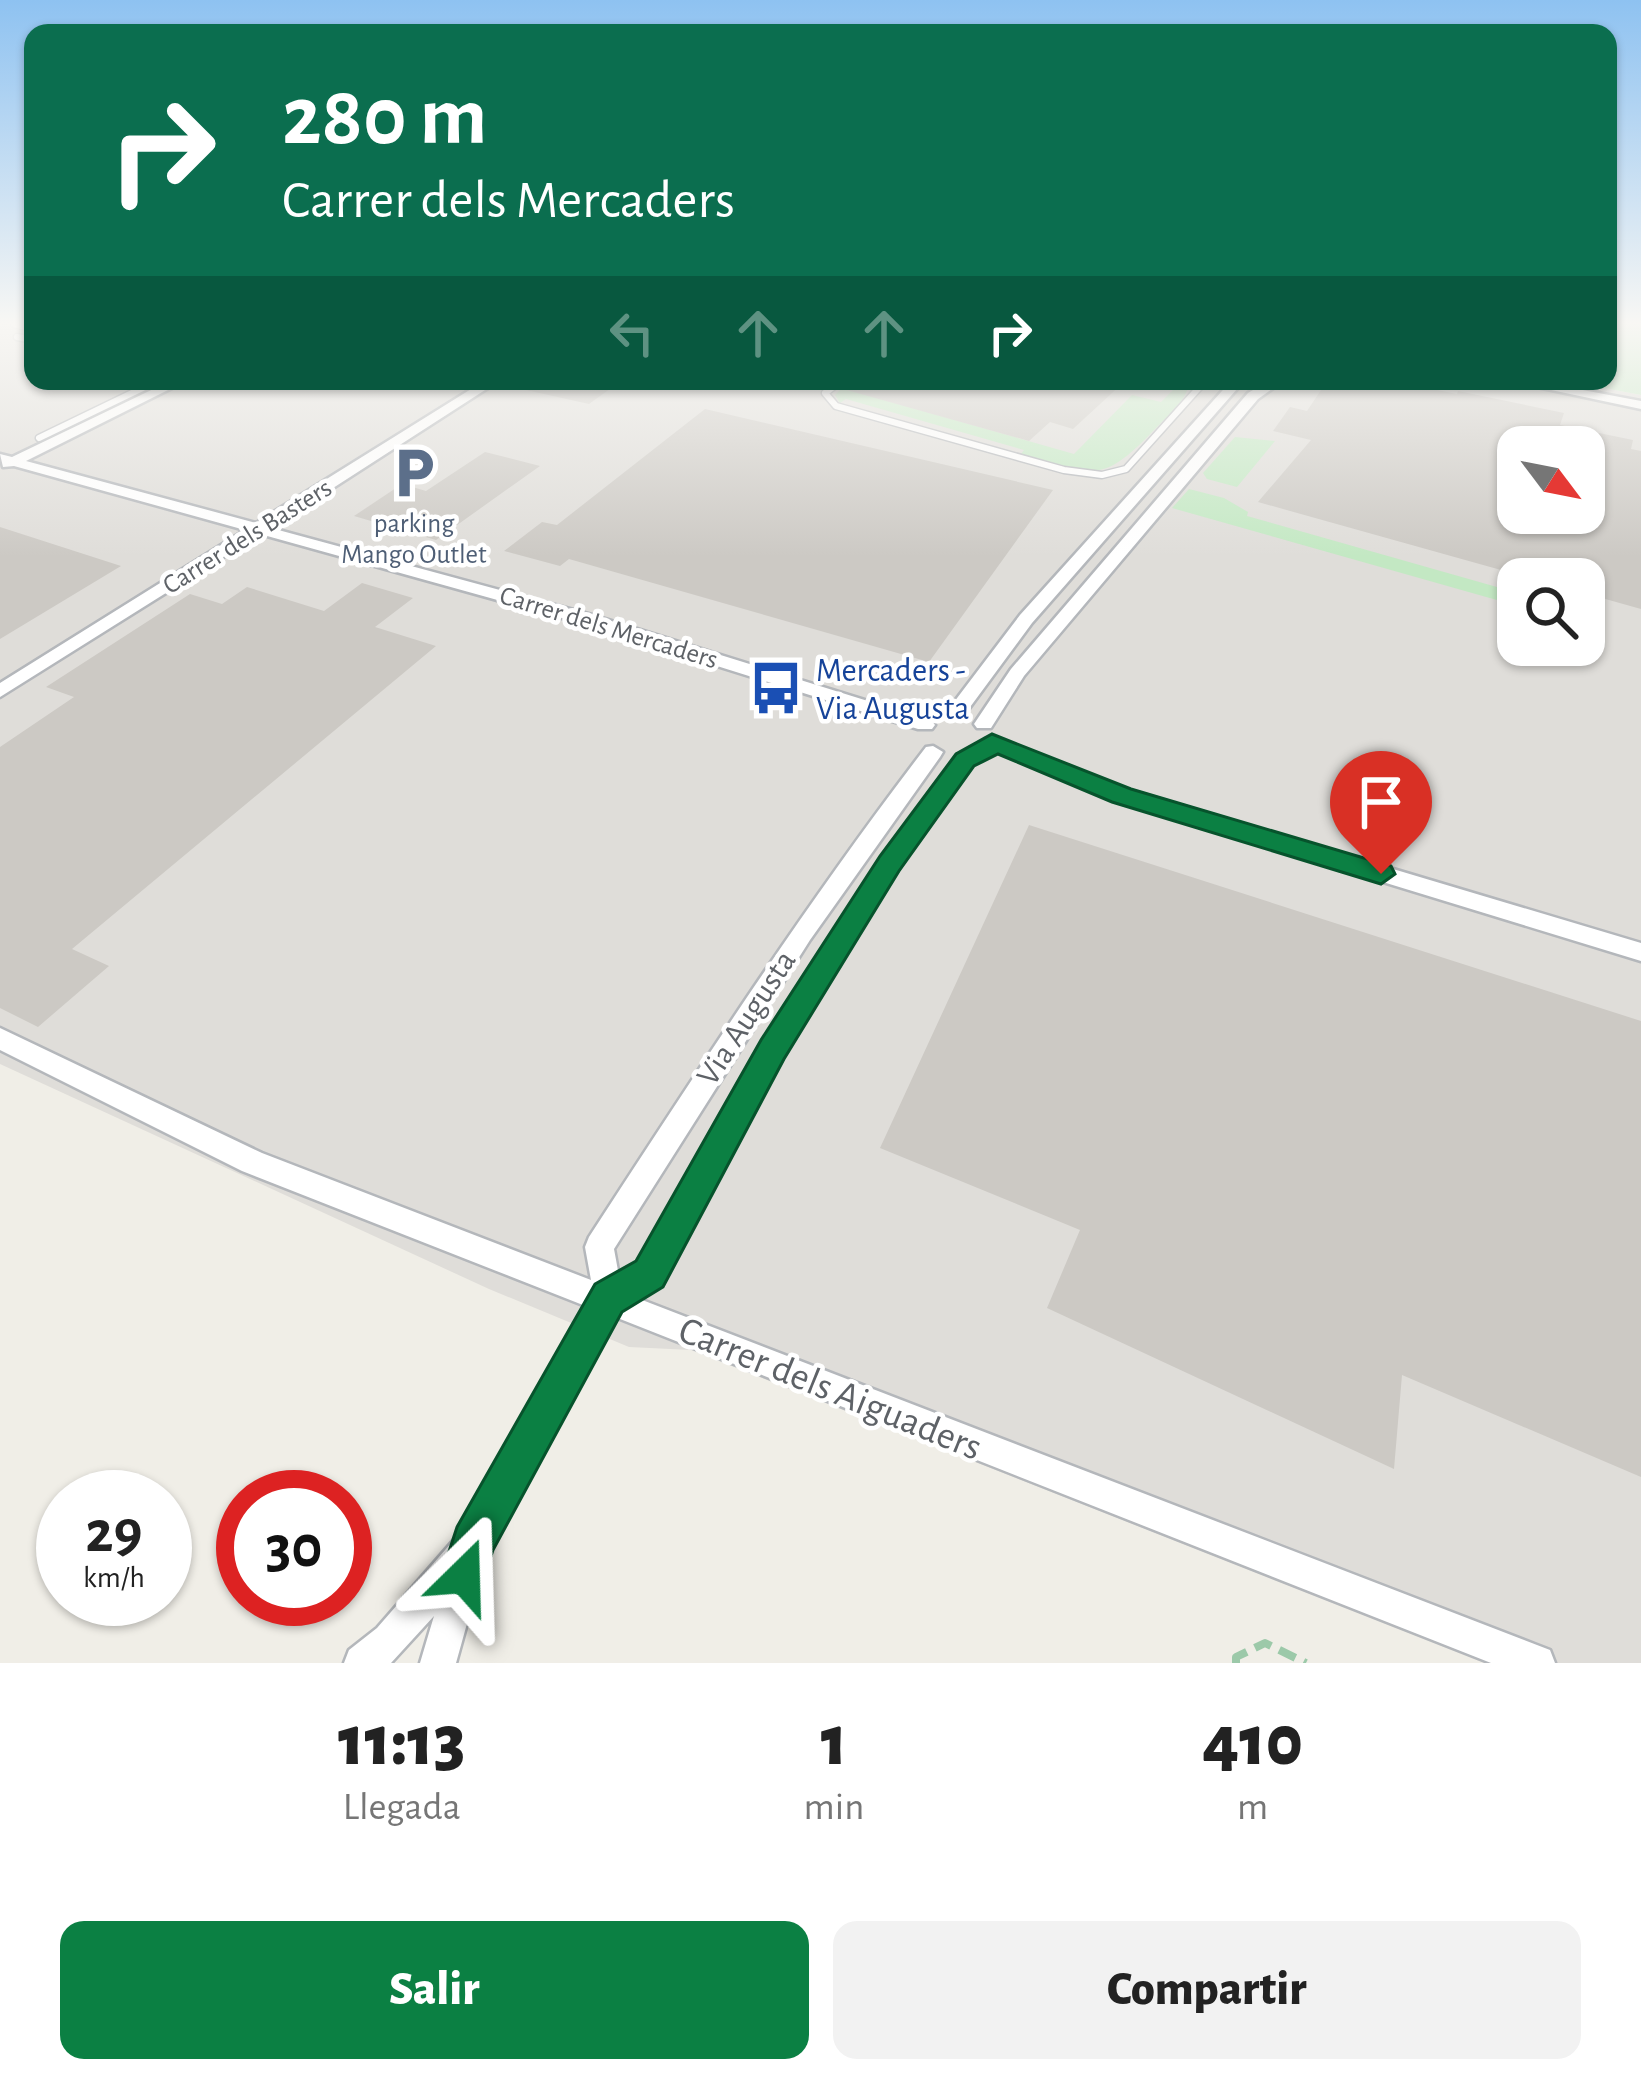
<!DOCTYPE html>
<html lang="es">
<head>
<meta charset="utf-8">
<style>
  body { margin:0; font-family:"Alegreya Sans",sans-serif; background:#f2f2f2; color:#222; height:100vh; display:flex; flex-direction:column; font-size:45px; white-space:nowrap }
  * { box-sizing:border-box; margin:0 }
  p { font-size:39px; color:#767676 }
  .icon { flex:none; width:66px; height:66px; fill:none; stroke:currentColor; stroke-width:2; stroke-linecap:round; stroke-linejoin:round }
  .map { position:relative; height:1663px; overflow:hidden }
  .details { display:flex; flex-direction:column; background:#fff; flex:1 }
  .details>* { flex:none }
  .hud { position:absolute; left:24px; top:24px; width:1593px; height:366px; border-radius:24px; box-shadow:0 3px 9px #0004; background:#0b6e4f; color:#fff; overflow:hidden }
  .needle { width:78px; rotate:122deg }
  .controls { position:absolute; left:1497px; top:426px; display:grid; gap:24px }
  .controls a { display:grid; place-items:center; width:108px; height:108px; border-radius:24px; background:#fff; box-shadow:0 3px 9px #0004; font-size:60px }
  .speed { position:absolute; left:36px; top:1470px; display:flex; gap:24px; font-size:60px; font-weight:700; text-align:center }
  .speed>* { display:grid; place-content:center; width:156px; height:156px; border-radius:50%; background:#fff; box-shadow:0 3px 9px #0004; line-height:1 }
  .speed small { font-size:30px; font-weight:400 }
  .speed .limit { border:18px solid #d22; background:#fff; color:#111 }
  .pin { position:absolute; display:grid; place-items:center; width:102px; height:102px; color:#fff; margin:-123px -51px; border-radius:50% 50% 50% 0; rotate:-45deg; box-shadow:0 0 12px #0007 }
  .pin .icon { rotate:45deg }
  .me { position:absolute; width:132px; margin:-66px; rotate:22deg; stroke-linejoin:round; filter:drop-shadow(0 0 9px #0008) }
  .turn { display:flex; align-items:center; gap:42px; height:252px; padding:0 60px; font-size:54px }
  .turn .icon { width:156px; height:156px; stroke-width:2.5 }
  .turn b { display:block; font-size:84px; line-height:102px }
  .lanes { display:flex; align-items:center; height:114px; padding:0 60px; background:#0003; justify-content:center; gap:60px; direction:ltr }
  .lanes .off { opacity:.35 }
  .eta { display:flex; justify-content:space-evenly; align-items:center; height:204px; text-align:center }
  .eta b { font-size:72px; font-weight:800; line-height:84px }
  .button { display:flex; gap:24px; margin-top:auto; padding:24px 60px }
  .button a { flex:1; height:138px; border-radius:24px; background:#0b8043; color:#fff; font-size:48px; font-weight:800; line-height:138px; text-align:center }
  .button a+a { background:#f2f2f2; color:#222 }
  .map>svg:first-child { display:block }
  .industrial { fill:#dfddd9; fill-rule:evenodd }
  .green { fill:#c3e8c3 }
  .building { fill:#ccc9c4; fill-rule:evenodd }
  .lines { fill:none; stroke-linecap:round; stroke-linejoin:round }
  .lane-casing { stroke:#b4b7bb; stroke-width:9 }
  .street-casing { stroke:#b4b7bb; stroke-width:5 }
  .path { stroke:#9cc9a9; stroke-width:8; stroke-dasharray:18 9; stroke-linecap:butt }
  .lane { stroke:#fff; stroke-width:6 }
  .street { fill:#fff; fill-rule:evenodd }
  .route { fill:#0b8043; stroke:#07532c; stroke-width:3 }
  .labels { text-anchor:middle; stroke-width:9; stroke-linejoin:round; paint-order:stroke }
  .far-service-label { font-size:27px; fill:#4e5e75; stroke:#fff }
  .far-street-label { font-size:27px; fill:#5e6267; stroke:#fff }
  .transit-label { font-size:33px; fill:#164399; stroke:#fff; text-anchor:start }
  .street-label { font-size:33px; fill:#5e6267; stroke:#fff }
  .near-street-label { font-size:39px; fill:#5e6267; stroke:#fff }
</style>
</head>
<body>
<div class="map">
<svg width="1641" height="1663" viewBox="0 0 1641 1663">
  <rect width="100%" height="100%" fill="#f0eee7"/>
  <path class="industrial" d="M0,324H33V381H1567L1641,395V1663H1486L691,1350L629,1347L489,1289L0,1064ZM1518,447H1584V513H1518ZM1518,579H1584V645H1518Z"/>
  <path class="green" d="M1608,324H1641V395L1567,381H1608Z
    M1182,381H1190C1186,401 1171,413 1157,427C1101,486 1096,475 1021,454L1024,450L846,399L840,403L835,395L842,388L1074,454L1132,395L1161,402Z
    M1235,437L1275,441L1237,487L1207,479L1203,473Z
    M1189,489L1224,498L1248,512L1247,516L1518,593V606L1172,508Z"/>
  <path class="building" d="M518,381H621L589,404L517,388Z
    M848,381H1125L1073,429L1050,422L1029,441L843,389Z
    M1340,381L1362,385L1393,381L1457,394L1458,391L1564,413L1560,425L1633,440L1631,449L1641,451V609L1584,593V579H1533L1258,502L1311,440L1273,431L1290,407L1307,411L1325,384L1336,386ZM1518,447H1584V527L1518,513Z
    M705,409L1053,490L929,662L569,559L560,566L504,551L542,522L557,525Z
    M485,452L540,466L436,540L354,516L402,484L426,491Z
    M0,527L121,566L0,639Z
    M362,583L413,598L375,627L436,646L72,949L109,966L38,1027L0,1008V747L74,697L46,687L190,594L222,604L247,587L324,611Z
    M1029,825L1641,1021V1477L1402,1375L1394,1469L1047,1308L1080,1230L880,1148Z"/>
  <g class="lines">
    <defs>
      <path id="lane" d="M14,324L33,329
        M17,337L33,340
        M841,381L825,393L836,406L1064,470L1102,475L1126,469L1205,381
        M39,438L157,381"/>
      <path id="street" d="M170,381H186L26,461L256,523L484,381H499L271,528L592,615L932,721L935,725L932,729H918L580,623L260,534L0,697V683L245,530L14,466L3,467L0,454L12,457Z
        M1231,381H1244L1032,623L962,718H948L946,714L948,710L1020,615Z
        M1268,381H1283L1258,399L1024,676L991,728H977L974,724L1011,669L1248,393Z
        M1509,381H1535L1641,401V409Z
        M992,737L1129,790L1641,943V961L1115,800L985,747L982,743L985,739Z
        M933,746L943,752L940,757L810,940L614,1249L619,1276L640,1264L763,1043L881,858L958,755H972L975,760L972,765L897,870L781,1057L660,1284L637,1298L1537,1645L1550,1650L1555,1663H1491L615,1317L488,1548L456,1663H420L434,1616L391,1663H344L349,1650L377,1628L459,1534L588,1307L242,1171L0,1050V1028L262,1153L591,1280L585,1247L589,1237C697,1071 805,905 926,747Z"/>
    </defs>
    <use href="#lane" class="lane-casing"/>
    <use href="#street" class="street-casing"/>
    <path class="path" d="M1236,1663V1657L1265,1643L1306,1663"/>
    <use href="#lane" class="lane"/>
    <use href="#street" class="street"/>
  </g>
  <linearGradient id="sky" x2="0" y2="1"><stop stop-color="#8ec2f1"/><stop offset="0.58" stop-color="#f8f7f4"/><stop offset="1" stop-color="#f8f7f4" stop-opacity="0"/></linearGradient>
  <rect width="1641" height="557" fill="url(#sky)"/>
  <path class="route" d="M992,734L1131,789L1391,866L1395,874L1381,884L1112,802L998,754L974,766L899,871L784,1059L663,1287L622,1312L493,1550L479,1592L464,1598L448,1592L441,1576L457,1527L595,1284L636,1261L761,1040L880,856L956,754Z"/>
  <defs>
    <symbol id="parking-bare" viewBox="-9 -9 18 18"><path d="M-3.5-5.5H1a3.5 3.5 0 0 1 0 7H-1V5.5H-3.5ZM-1-3.4V-.6H.8a1.4 1.4 0 0 0 0-2.8Z" fill="#5c6f8a" stroke="#fff" stroke-width="2.5" paint-order="stroke"/></symbol>
    <symbol id="bus-bare" viewBox="-9 -9 18 18"><path d="M-5-6H5V4H4V6H2V4H-2V6H-4V4H-5ZM-3.5-4V0h7V-4ZM-3.5 1.2v1.5H-2V1.2ZM2 1.2v1.5H3.5V1.2Z" fill="#1a4fb4" stroke="#fff" stroke-width="2.5" paint-order="stroke"/></symbol>
  </defs>
  <g fill-rule="evenodd">
    <use href="#parking-bare" x="376" y="435" width="76" height="76"/>
    <use href="#bus-bare" x="738" y="650" width="76" height="76"/>
  </g>
  <g class="labels">
    <g class="far-service-label">
      <text x="414" y="532">parking<tspan x="414" dy="31">Mango Outlet</tspan></text>
    </g>
    <g class="far-street-label">
      <text transform="translate(247 536) rotate(-32)" y="9">Carrer dels Basters</text>
      <text transform="translate(609 627) rotate(17)" y="9">Carrer dels Mercaders</text>
    </g>
    <g class="transit-label">
      <text x="816" y="681">Mercaders -<tspan x="816" dy="38">Via Augusta</tspan></text>
    </g>
    <g class="street-label">
      <text transform="translate(745 1017) rotate(-57)" y="12">Via Augusta</text>
    </g>
    <g class="near-street-label">
      <text transform="translate(831 1387) rotate(22)" y="14">Carrer dels Aiguaders</text>
    </g>
  </g>
</svg>
<div class="controls">
<a><svg class="needle" viewBox="-14 -14 28 28"><path d="M0-13l5 13h-10z" fill="#e53935"/><path d="M0 13l5-13h-10z" fill="#767676"/></svg></a>
<a><svg class="icon" aria-label="search" viewBox="0 0 24 24"><circle cx="10" cy="10" r="6"/><path d="M15 15l6 6"/></svg></a>
</div>
<div class="speed"><div>29<small>km/h</small></div><div class="limit">30</div></div>
<div class="pin" style="left:1381px;top:874px;background:#d93025"><svg class="icon" aria-label="arrive" viewBox="0 0 24 24"><path d="M6 21V4h12l-3 4 3 4H6"/></svg></div>
<svg class="me" style="left:464px;top:1576px" viewBox="-20 -20 40 40"><path d="M0-17L14 15 0 8-14 15z" fill="#0b8043" stroke="#fff" stroke-width="4"/></svg>
<div class="hud">
<div class="turn"><svg class="icon" aria-label="right" viewBox="0 0 24 24"><path d="M7 20v-9h11M14 6l5 5-5 5"/></svg><div><b>280 m</b>Carrer dels Mercaders</div></div>
<div class="lanes"><svg class="icon off" aria-label="left" viewBox="0 0 24 24"><path d="M17 20v-9H6M10 6l-5 5 5 5"/></svg><svg class="icon off" aria-label="ahead" viewBox="0 0 24 24"><path d="M12 20V5M6 11l6-6 6 6"/></svg><svg class="icon off" aria-label="ahead" viewBox="0 0 24 24"><path d="M12 20V5M6 11l6-6 6 6"/></svg><svg class="icon" aria-label="right" viewBox="0 0 24 24"><path d="M7 20v-9h11M14 6l5 5-5 5"/></svg></div>
</div>
</div>
<section class="details">
<div class="eta">
<div><b>11:13</b><p>Llegada</p></div>
<div><b>1</b><p>min</p></div>
<div><b>410</b><p>m</p></div>
</div>
<div class="button"><a>Salir</a><a>Compartir</a></div>
</section>
</body>
</html>
